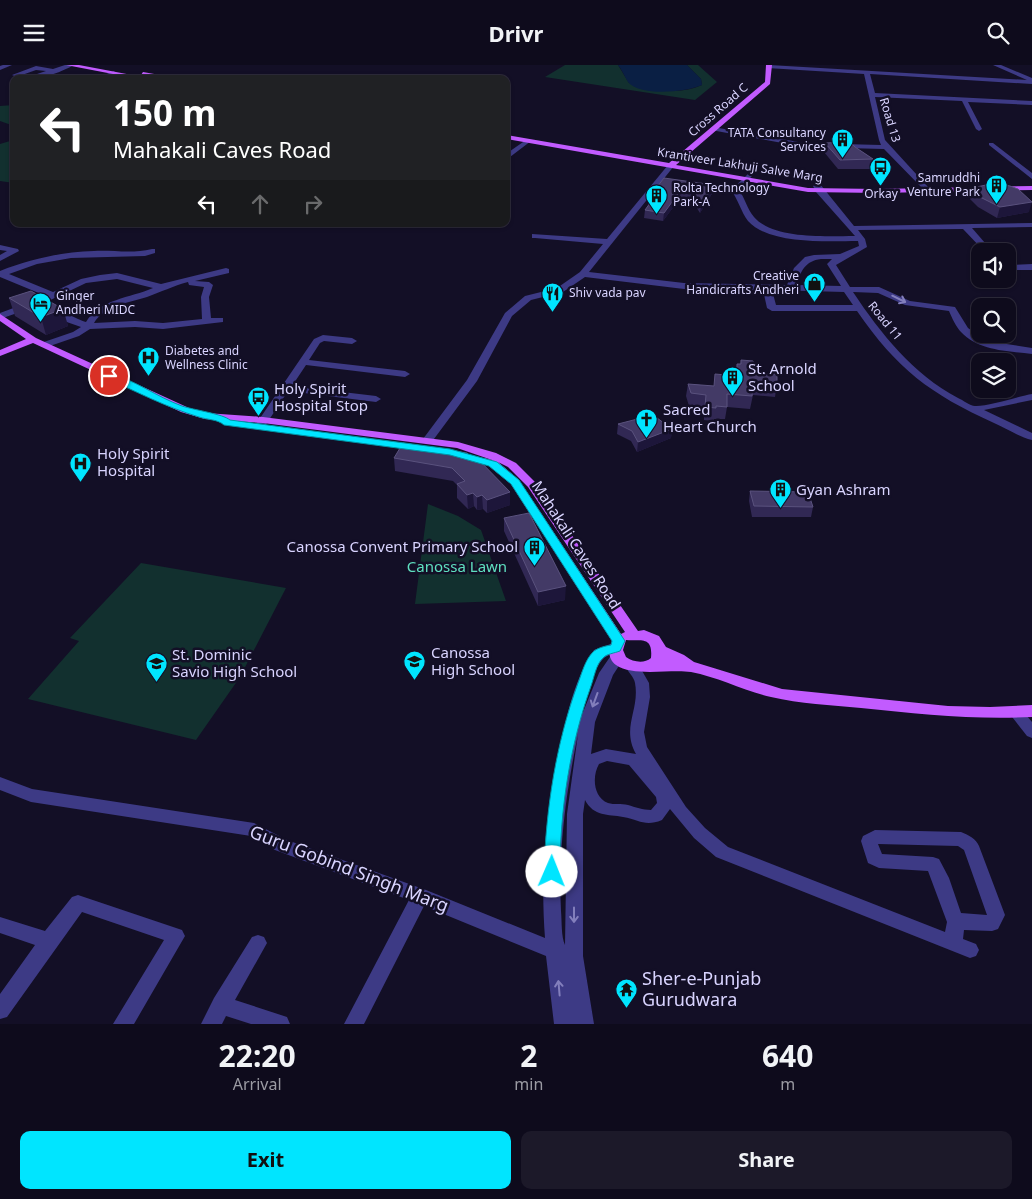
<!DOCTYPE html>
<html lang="en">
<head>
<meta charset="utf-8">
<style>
  body { margin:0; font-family:"Noto Sans",sans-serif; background:#1c1929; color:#f1f3f6; height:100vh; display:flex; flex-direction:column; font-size:19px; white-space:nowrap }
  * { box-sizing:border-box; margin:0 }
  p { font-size:16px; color:#9b9ba3 }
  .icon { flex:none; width:28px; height:28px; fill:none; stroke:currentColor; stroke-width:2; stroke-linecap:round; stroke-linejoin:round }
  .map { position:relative; height:959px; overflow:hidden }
  .drawer { display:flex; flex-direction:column; background:#0e0b1c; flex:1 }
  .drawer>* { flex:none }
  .top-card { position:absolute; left:10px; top:10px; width:500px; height:152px; border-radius:10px; box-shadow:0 1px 4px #0004,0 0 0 1px #2e2b3b; background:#202124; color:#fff; overflow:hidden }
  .controls { position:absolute; left:971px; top:178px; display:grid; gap:10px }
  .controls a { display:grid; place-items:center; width:45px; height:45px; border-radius:10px; background:#0e0b1c; box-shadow:0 1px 4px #0004,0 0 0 1px #2e2b3b; font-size:25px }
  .pin { position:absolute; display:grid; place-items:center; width:42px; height:42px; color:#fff; margin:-21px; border:2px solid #fff; border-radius:50%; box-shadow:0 1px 5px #0007 }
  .me { position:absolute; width:55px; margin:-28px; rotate:1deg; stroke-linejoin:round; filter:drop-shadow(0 0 4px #0008) }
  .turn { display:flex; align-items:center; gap:18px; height:105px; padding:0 20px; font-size:22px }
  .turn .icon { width:65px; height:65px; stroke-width:2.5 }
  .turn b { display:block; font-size:35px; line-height:42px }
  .lanes { display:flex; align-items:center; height:48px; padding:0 20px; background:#0003; justify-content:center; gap:25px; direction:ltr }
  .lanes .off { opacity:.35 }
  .eta { display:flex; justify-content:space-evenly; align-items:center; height:85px; text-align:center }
  .eta b { font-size:30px; font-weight:700; line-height:35px }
  .cta { display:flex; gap:10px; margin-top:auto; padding:10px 20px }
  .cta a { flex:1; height:58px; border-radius:10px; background:#00e5ff; color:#111; font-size:20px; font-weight:700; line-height:58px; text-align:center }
  .cta a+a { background:#1c1929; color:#f1f3f6 }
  header { display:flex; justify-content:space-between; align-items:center; height:65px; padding:0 20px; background:#0e0b1c; font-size:22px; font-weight:700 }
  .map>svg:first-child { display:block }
  .green { fill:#12302f }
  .water { fill:#0a1f44 }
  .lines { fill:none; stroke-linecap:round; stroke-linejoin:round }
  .minor { fill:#3d3a85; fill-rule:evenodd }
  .major { fill:#c25bff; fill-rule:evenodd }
  .wall { fill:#312854 }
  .shaded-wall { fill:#1d163a }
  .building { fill:#433a66; stroke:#5a527e }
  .oneway { stroke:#837fbc }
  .route { fill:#00e5ff; stroke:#0095a6 }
  .labels { text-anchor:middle; stroke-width:5; stroke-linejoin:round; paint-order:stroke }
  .far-street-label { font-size:12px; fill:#d9d4ff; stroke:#130f26 }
  .far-poi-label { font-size:12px; fill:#d9d4ff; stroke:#130f26; text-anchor:start }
  .poi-label { font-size:15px; fill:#d9d4ff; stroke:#130f26; text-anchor:start }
  .street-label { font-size:15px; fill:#d9d4ff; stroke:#130f26 }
  .park-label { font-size:15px; fill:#5fe0c0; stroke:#130f26 }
  .near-street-label { font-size:18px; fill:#d9d4ff; stroke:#130f26 }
  .near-poi-label { font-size:18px; fill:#d9d4ff; stroke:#130f26; text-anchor:start }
</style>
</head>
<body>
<header><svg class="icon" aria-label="menu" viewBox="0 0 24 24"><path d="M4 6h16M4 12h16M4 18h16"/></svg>Drivr<svg class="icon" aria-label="search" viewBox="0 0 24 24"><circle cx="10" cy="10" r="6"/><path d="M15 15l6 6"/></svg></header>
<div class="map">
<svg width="1032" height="959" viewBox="0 0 1032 959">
  <rect width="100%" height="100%" fill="#130f26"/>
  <path class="green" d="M565,0H618L629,18C654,24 677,31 702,20L701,14L687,0H698L717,17L695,35L545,12Z
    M14,40V61L0,56V41Z
    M14,68V118L0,116V79L10,76Z
    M428,439L458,451L481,465L506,536L415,539Z
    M141,498L286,523L240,612L196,675L28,634L79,576L70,573Z"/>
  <path class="water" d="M618,0H687L701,14L702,20C687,27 640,32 628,17C625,12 622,5 618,0Z"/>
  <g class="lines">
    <path class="minor" d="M3,0H12L0,5V1Z
      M65,0H74C58,9 29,19 12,10L36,1L53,4ZM36,5L46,6L31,11L22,10Z
      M769,0L1027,15L993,0H1001L1032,13V19L870,9L875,28L1032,36V40L968,37L982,64L979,66L976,64L962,36L875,32L885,75L928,122L929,124L925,126L884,84L804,82L711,65V63L713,62L804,78L881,80L879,75L864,9L767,3Z
      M114,6L116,9L103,14H94Z
      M526,75L531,76L506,95V89Z
      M989,78H993L1032,108V114L989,80Z
      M668,100L674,101L589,207L684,218L787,220L794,203L805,192L814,190L840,189L859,181L858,176C827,176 770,180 748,156C741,147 738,134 731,125L748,109L752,111L739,125C745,133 747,144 754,152C774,175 827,171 855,171L816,127L813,121L817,119H820L854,161L1032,158V162L972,163L992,186H984L963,164L858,165L865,174L867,182L836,200L850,222H879L910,236L955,242L968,263L987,276L1032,283V289C1008,286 979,286 961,267C956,262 952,253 949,246L905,240L878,228L853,227C881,269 913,309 958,333C963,335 970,341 975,341C986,342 1020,331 1032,329V335L984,345L1032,368V375C1019,372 1006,363 994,358C930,329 897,304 857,246H772L767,243L763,225L684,224L585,212L563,227L531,235L512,251L477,316L431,378H423L421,376L423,374L467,315L505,248L525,231L557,223L580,207L603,179L535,173H532V169L607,174ZM821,194H832L827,199L841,221L796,220C801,206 805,196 821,194ZM772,225L844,227L853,240H776Z
      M0,180L18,184L19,186L0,196V190L7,186L0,185Z
      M152,184H155V188L145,191L71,193L37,199L9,209L53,227L81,214L100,210L117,208L161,219L226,203L229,204V208L195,216L209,217L213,220L209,232L211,253H223V257L163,264L135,262L90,264L79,271L47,282H41V278L73,267L81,262L61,255L49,247V243C54,242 77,254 86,257C100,234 130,233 153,223L117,214L86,218L40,240L0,254V248L46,231L0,212V206C30,194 62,187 94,186C114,185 132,189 152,184ZM188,217L189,220L204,222L201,232L202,254L163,258L135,256L94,258C105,240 129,238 147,232C161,227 173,221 188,217Z
      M1032,199V205H1008V200Z
      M323,270L352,273L357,276L352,279L324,276L320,278L309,295L405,306L410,309L405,312L306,300L292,321L376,331L381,334L376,337L288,326L263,364H255L254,362L314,274Z
      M616,577L621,579L623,582C619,589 609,588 603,594C590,608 585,634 581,652L599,608L612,589H622L624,593L613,610L595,657L591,689L606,684L636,689C621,662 640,645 635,618C634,612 628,607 625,601L627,597H637L649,618L650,632L644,667L647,682L686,742L705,763L728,782L945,867L947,857L928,806L879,803L868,798L861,776L863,771L875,765L961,767C969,770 976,774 979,781L1005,850L998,864L992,866L964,865L963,874L976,879L979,885L976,891L970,893L716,792L694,773L670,744L662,755C645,762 640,755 623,752C608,749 594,752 585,735L583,749V891L594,959H574L566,897L574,959H554L546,891L424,841L364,959H344L409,835L275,785L251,771L31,737L0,725V712L32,724L254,758L287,775L426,825L545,873C540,807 546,743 561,679C568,645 575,614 594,585ZM578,669L567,749L565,880C561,871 562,857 561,846C558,785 566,728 578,669ZM607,696L629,700L656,732L657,738L651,745C643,745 635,742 628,740C621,738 614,740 608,738C593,732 592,711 599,699ZM878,779L958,781L964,785L987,850L961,848L949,813L939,794L933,792L882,789Z
      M1016,642L1021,644L1032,657V673L1027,671L1009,648L1011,644Z
      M78,830L182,865L185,871L134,959H113L164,875L82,847L7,952L0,954V929L35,880L0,868V852L45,866L72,832Z
      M258,870L264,872L267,878L235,935L287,952L290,959H251L226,951L222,959H201L214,933L252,872Z"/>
    <path class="major" d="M66,0H79L153,14H139Z
      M766,0H772L770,19L676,100L808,123L878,124L1032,121V125L878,128L808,127L506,74V70L669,98L765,17Z
      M143,7L171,12L174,14L141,10Z
      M0,249L36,273L189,343L206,348L263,352L458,377L496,388L516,398L536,418L638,566L644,565L659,571L666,582L684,590L694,597L782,624L948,641L990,642L1032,640V652C975,655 918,649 861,643C831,640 800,639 771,632C744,626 718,612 691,607C670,604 633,612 616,600C608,594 608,585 612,576L511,419L489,401L478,396L484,393L495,396L457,383L263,358L205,354L181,347L33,278L0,291V285L26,274L0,256ZM498,397L508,402L528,422L625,567L621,569L519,415ZM626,575C642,576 653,571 651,593C644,599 633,597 626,592L623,585Z"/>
  </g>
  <path class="wall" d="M825,78L855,82L873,94L871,104H838L824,87Z
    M714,120L713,127L700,148L691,134L680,133L663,156L644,153L645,145L656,130L657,122Z
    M972,123L1029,147L997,153L978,142L970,134Z
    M9,233L63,244L68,261L46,270L15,251Z
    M741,295L755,308L777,319L775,332L753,330L750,344L727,342L725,354H714V356L704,355V342L689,341L686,331L688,319L714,321L735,311L737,299H740Z
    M618,359L672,364L671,373L637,387L631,376L617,369Z
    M403,378L510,427V440L487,448L483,444L477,445L474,441L468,444L457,433V420L453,416L395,406L394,393Z
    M750,426L813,442L811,452H752L749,436Z
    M504,453L565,535L538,541L504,466Z"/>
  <path class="shaded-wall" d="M714,120L713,127L700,148L701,140Z
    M680,126V133L663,156L664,148Z
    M1032,137L1029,147L997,153L1000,142Z
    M63,244L68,261L46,270L41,252Z
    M672,364L671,373L637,387L638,377Z
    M510,427V440L487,448V435Z
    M473,428L474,441L468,444L467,430Z
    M482,430L483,444L477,445V432Z
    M566,521L565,535L538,541V527Z"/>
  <path class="building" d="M850,77L855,82L873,94L840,95L825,78Z
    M664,113L714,120L701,140L692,127L680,126L664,148L645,145L661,123L657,122Z
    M995,118L1010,121L1018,124L1032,137L1000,142L980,132L972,123Z
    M31,226L63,244L41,252L9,233Z
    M741,295L753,296L755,308L777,309V319L753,318L752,331L727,329V342L716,341V343L705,342L706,330L691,328L688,319L714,321L715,309L737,311V299H741Z
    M653,350L672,364L638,377L632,366L618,359Z
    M403,378L467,388L472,394L476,392L510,427L487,435L482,430L477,432L473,428L467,430L457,419L465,416L452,403L394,393Z
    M750,426L808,427L813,442L754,441Z
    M529,448L566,521L538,527L504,453Z"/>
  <defs><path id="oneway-shaft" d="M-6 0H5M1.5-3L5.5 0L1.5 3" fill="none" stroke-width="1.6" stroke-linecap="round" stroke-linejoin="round" transform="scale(1.25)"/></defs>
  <g class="oneway">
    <use href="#oneway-shaft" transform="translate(899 234) rotate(26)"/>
    <use href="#oneway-shaft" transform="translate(595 635) rotate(110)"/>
    <use href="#oneway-shaft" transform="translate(574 850) rotate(90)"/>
    <use href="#oneway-shaft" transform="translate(559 923) rotate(-95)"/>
  </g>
  <path class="route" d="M109,308C135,315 157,332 182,341C194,345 223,349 230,355L450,384L497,397L519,415L625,576L620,586C615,588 606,589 603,593C596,599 594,613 591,621C570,680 560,744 560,807L558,812L552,814L547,812L544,807C546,743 556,678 578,618C582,608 585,595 593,587C597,583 605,581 611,580L612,576L511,419L489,401L450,390L224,360C217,354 208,355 199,352C166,342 137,327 106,313L105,311Z"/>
  <defs>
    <symbol id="building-pin" viewBox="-11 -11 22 30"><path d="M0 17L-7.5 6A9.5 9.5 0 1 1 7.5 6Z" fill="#00e5ff" stroke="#130f26"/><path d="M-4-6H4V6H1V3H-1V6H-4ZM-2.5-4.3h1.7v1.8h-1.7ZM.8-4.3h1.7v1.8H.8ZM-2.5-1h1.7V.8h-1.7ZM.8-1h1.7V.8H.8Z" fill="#111"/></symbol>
    <symbol id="bus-pin" viewBox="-11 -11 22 30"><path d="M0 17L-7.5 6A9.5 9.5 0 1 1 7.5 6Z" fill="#00e5ff" stroke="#130f26"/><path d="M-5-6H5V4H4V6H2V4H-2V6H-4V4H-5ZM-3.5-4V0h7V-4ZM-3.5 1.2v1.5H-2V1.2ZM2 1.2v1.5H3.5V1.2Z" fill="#111"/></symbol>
    <symbol id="shop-pin" viewBox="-11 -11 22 30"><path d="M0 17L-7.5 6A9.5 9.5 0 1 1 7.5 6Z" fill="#00e5ff" stroke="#130f26"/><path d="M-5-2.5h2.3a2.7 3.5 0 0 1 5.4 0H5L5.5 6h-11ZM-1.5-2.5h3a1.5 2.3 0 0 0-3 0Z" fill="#111"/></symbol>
    <symbol id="restaurant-pin" viewBox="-11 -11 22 30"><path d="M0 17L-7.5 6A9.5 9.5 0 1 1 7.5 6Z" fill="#00e5ff" stroke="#130f26"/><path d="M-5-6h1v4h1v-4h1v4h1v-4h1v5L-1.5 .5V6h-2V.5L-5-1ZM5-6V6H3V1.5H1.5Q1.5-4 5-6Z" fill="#111"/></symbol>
    <symbol id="hotel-pin" viewBox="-11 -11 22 30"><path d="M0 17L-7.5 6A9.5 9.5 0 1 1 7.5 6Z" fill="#00e5ff" stroke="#130f26"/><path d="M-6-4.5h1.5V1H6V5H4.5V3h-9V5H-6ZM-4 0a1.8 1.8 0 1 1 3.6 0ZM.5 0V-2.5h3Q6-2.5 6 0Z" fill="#111"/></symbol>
    <symbol id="hospital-pin" viewBox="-11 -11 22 30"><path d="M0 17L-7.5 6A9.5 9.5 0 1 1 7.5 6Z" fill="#00e5ff" stroke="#130f26"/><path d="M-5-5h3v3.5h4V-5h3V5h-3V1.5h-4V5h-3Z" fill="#111"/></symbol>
    <symbol id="church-pin" viewBox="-11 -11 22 30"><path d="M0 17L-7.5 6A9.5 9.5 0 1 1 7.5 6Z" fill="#00e5ff" stroke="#130f26"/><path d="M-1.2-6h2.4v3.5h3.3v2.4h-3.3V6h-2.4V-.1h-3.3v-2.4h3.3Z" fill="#111"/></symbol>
    <symbol id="school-pin" viewBox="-11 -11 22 30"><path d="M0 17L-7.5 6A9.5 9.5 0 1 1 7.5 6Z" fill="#00e5ff" stroke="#130f26"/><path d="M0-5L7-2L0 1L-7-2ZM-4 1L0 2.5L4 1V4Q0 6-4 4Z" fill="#111"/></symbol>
    <symbol id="temple-pin" viewBox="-11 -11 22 30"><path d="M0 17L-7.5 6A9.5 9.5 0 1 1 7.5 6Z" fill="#00e5ff" stroke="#130f26"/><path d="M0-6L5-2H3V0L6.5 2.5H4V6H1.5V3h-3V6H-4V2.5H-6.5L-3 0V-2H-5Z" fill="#111"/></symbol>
  </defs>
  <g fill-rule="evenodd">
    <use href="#building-pin" x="830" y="62" width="25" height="34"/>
    <use href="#bus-pin" x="868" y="90" width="25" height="34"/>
    <use href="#building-pin" x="984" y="108" width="25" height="34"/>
    <use href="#building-pin" x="644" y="118" width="25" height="34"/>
    <use href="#shop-pin" x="802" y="206" width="25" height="34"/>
    <use href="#restaurant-pin" x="540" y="216" width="25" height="34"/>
    <use href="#hotel-pin" x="28" y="226" width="25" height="34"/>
    <use href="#hospital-pin" x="136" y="280" width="25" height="34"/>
    <use href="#building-pin" x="720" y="300" width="25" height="34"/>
    <use href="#bus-pin" x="246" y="320" width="25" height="34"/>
    <use href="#church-pin" x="634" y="342" width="25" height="34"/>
    <use href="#hospital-pin" x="68" y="386" width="25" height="34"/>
    <use href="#building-pin" x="768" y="412" width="25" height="34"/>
    <use href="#building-pin" x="522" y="470" width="25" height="34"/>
    <use href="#school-pin" x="402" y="584" width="25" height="34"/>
    <use href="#school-pin" x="144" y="586" width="25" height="34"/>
    <use href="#temple-pin" x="614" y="912" width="25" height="34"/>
  </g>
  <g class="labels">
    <g class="far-street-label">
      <text transform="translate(718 45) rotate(-41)" y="4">Cross Road C</text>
      <text transform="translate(890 55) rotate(73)" y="4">Road 13</text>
      <text transform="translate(740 100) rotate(9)" y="4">Krantiveer Lakhuji Salve Marg</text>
      <text transform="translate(885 256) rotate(51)" y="4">Road 11</text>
    </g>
    <g class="far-poi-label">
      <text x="826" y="72" text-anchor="end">TATA Consultancy<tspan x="826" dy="14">Services</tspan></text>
      <text x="980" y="117" text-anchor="end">Samruddhi<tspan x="980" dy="14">Venture Park</tspan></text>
      <text x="673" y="127">Rolta Technology<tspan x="673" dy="14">Park-A</tspan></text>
      <text x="881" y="133" text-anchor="middle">Orkay</text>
      <text x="799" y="215" text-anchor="end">Creative<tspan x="799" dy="14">Handicrafts Andheri</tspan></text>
      <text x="569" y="232">Shiv vada pav</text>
      <text x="56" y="235">Ginger<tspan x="56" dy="14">Andheri MIDC</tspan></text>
      <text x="165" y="290">Diabetes and<tspan x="165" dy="14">Wellness Clinic</tspan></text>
    </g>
    <g class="poi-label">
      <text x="748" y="309">St. Arnold<tspan x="748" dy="17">School</tspan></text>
      <text x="274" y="329">Holy Spirit<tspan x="274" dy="17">Hospital Stop</tspan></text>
      <text x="663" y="350">Sacred<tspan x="663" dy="17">Heart Church</tspan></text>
      <text x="97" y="394">Holy Spirit<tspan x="97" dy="17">Hospital</tspan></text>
      <text x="796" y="430">Gyan Ashram</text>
      <text x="518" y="487" text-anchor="end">Canossa Convent Primary School</text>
      <text x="431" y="593">Canossa<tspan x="431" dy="17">High School</tspan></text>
      <text x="172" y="595">St. Dominic<tspan x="172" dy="17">Savio High School</tspan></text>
    </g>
    <g class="street-label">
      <text transform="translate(576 480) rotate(57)" y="5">Mahakali Caves Road</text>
    </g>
    <g class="park-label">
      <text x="457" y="507">Canossa Lawn</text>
    </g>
    <g class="near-street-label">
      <text transform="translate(349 804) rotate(21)" y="6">Guru Gobind Singh Marg</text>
    </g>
    <g class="near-poi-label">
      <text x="642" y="920">Sher-e-Punjab<tspan x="642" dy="21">Gurudwara</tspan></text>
    </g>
  </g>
</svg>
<div class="controls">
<a><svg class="icon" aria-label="sound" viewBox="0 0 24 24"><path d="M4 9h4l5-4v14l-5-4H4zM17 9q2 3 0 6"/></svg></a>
<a><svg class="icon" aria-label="search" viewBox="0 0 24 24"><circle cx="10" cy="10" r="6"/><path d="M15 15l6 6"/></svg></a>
<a><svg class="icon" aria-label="layers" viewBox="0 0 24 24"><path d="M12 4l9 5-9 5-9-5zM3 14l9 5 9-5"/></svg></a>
</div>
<div class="pin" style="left:109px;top:311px;background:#d93025"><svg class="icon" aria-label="arrive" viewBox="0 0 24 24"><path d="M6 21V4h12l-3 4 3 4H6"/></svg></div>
<svg class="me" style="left:552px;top:807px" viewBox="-20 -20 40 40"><circle r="19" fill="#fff"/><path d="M0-13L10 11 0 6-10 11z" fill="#00e5ff"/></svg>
<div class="top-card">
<div class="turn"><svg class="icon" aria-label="left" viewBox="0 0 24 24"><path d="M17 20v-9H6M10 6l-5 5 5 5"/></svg><div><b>150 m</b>Mahakali Caves Road</div></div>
<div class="lanes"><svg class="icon" aria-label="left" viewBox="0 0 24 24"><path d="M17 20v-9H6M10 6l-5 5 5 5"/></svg><svg class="icon off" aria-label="ahead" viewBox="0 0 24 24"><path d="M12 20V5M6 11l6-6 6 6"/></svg><svg class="icon off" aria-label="right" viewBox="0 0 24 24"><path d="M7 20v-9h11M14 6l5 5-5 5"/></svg></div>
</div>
</div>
<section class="drawer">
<div class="eta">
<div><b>22:20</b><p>Arrival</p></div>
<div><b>2</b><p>min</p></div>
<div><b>640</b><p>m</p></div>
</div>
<div class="cta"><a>Exit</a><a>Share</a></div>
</section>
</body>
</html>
